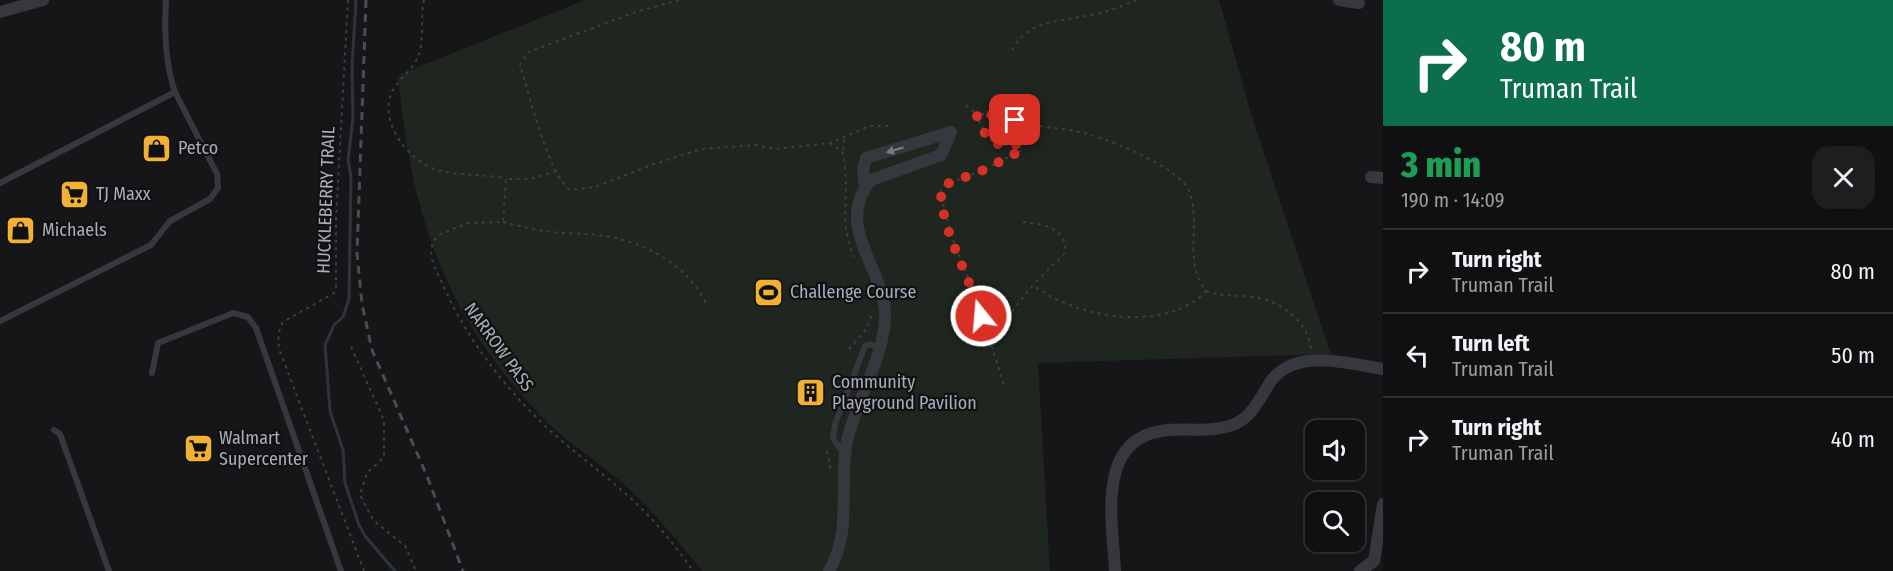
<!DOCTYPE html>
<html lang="en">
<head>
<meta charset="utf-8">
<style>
  body { margin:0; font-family:"Fira Sans Condensed",sans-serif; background:#1e1e20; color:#f1f3f6; height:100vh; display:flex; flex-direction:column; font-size:22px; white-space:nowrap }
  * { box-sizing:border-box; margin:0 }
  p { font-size:20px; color:#9c9d9f }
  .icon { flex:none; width:33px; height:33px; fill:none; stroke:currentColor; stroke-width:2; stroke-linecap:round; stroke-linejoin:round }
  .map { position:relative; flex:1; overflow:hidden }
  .panel { display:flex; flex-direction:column; background:#101012; width:510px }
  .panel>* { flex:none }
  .top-card { background:#0b6e4f; color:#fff; overflow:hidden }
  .fabs { position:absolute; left:1305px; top:420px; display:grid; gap:12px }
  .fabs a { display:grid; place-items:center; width:60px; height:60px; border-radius:12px; background:#101012; box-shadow:0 3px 9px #0003,0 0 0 2px #303032; font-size:30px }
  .pin { position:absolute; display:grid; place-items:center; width:51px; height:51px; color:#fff; margin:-26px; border-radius:12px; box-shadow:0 3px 9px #0006 }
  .me { position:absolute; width:66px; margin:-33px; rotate:343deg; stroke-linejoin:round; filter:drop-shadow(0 0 4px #0008) }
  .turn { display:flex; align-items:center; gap:21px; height:126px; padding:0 18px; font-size:27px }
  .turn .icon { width:78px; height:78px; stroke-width:2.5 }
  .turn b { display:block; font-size:42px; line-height:51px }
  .round { display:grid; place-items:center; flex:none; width:63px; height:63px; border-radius:18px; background:#1e1e20 }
  .summary { display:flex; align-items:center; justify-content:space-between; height:102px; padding:0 18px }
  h1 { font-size:36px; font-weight:800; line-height:45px; color:#1e9e55 }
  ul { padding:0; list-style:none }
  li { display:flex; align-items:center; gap:18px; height:84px; padding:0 18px; border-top:2px solid #303032 }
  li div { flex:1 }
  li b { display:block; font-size:22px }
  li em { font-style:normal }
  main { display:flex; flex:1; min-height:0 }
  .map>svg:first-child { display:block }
  .green { fill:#1e261f }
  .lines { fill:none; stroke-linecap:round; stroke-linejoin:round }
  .stream { stroke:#2c353c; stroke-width:3 }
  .path { stroke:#3d3f44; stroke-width:2; stroke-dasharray:3 4.5; stroke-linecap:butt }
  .lane { stroke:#37383d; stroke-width:6 }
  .street { stroke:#37383d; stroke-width:12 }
  .rail { stroke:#4a4c52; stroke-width:3; stroke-dasharray:8 6; stroke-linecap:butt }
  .oneway { fill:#757881 }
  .route { stroke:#d93025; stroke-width:10; stroke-dasharray:0 18 }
  .labels { text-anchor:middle; stroke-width:4.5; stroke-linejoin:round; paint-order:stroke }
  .poi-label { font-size:18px; fill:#a8adb8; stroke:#111113; text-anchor:start }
  .street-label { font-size:18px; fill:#a8adb8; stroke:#111113 }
</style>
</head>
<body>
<main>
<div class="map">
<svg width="1383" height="571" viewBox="0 0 1383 571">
  <rect width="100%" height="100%" fill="#161618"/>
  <path class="green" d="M585,0H1219L1252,117L1331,354L1038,363L1050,571H702C676,539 650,507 619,480C593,458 561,438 538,413C442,311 411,211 398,75Z"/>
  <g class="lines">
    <path class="stream" d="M356,0L352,67L353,117L348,160L351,176L349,299L343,317L334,325L325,345L330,411L343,450L345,483L359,525L365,536L395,571"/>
    <path class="path" d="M348,0L336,219V286L334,293L283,322C278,331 278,338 279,349L364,571
      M424,0C420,18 425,43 417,59C411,72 397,80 392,92C378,123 410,163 438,170C461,177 484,173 506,179
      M679,0L636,12L528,52L520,65C529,93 548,174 570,190L595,187L651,165L701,149L756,145L774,149L830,143L869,126H889
      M1012,50C1028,20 1057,22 1086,16C1103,13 1121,7 1136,0
      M966,105L975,113
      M830,143L842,151C852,187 837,221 854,257
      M843,150L845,138
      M556,171L531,179H506L503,222L468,223L438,235C424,252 435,267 443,285C464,333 497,378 534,415C569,451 612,478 647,514C664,532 679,551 693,571
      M503,222C519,226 535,230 552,232C567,234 583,233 598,235C640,240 688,263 706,304
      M1023,222C1043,224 1068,228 1065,253L1034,284
      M1206,291C1221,297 1237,295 1253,297C1280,300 1308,321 1311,349
      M989,341L1033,285C1075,318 1167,334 1206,291C1183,262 1201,225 1190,193C1181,167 1106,138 1080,132C1063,128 1046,128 1030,124C1011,120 995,113 976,114C983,128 986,145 1005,145C1011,145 1015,144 1020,145L1022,150L984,170L944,185L940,193L954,243L976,297L1005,388
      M351,347L384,420V457L367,473L360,495L373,520L405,546L416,571
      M849,349L867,328L873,312
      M827,451L831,472"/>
    <path class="lane" d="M0,183L175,92C165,63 164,31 166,0
      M0,321L151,245L170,221L210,199L218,188L217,174L175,92
      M152,373L158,343L233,313L248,317L256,328L341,571
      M54,430L60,434L109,571
      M844,454L833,438L835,424L865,346L870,344L879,349"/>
    <path class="street" d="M1339,0L1359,3
      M0,12L43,0
      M1371,177L1383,178
      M865,187L863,170L866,158L951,132
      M829,571C853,530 838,485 847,441C856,400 886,354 885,314C884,267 833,226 871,180L941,155L951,132
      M1115,571C1113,525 1095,441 1161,431C1186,427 1213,434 1237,423C1254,414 1261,396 1271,381C1296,347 1349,364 1383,369
      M1360,571L1374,561L1383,504"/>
    <path class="rail" d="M366,0L357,253L362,304L372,350L427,476L463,571"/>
  </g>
  <defs><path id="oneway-solid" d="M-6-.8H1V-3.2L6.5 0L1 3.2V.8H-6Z" transform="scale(1.5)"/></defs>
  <use class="oneway" href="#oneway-solid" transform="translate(895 150) rotate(163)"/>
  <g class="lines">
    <path class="route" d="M981,316C970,276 940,229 941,189L944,185L984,170L1022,150L1020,145C1015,144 1011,145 1005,145C986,145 983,128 976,114H987L1015,120"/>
  </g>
  <defs>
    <symbol id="shop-square" viewBox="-11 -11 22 22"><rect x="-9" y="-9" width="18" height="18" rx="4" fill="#f2b134" stroke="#111113"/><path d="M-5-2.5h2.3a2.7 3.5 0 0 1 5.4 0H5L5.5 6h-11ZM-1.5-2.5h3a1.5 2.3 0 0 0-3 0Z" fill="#111"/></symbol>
    <symbol id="supermarket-square" viewBox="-11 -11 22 22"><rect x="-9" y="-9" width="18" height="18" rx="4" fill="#f2b134" stroke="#111113"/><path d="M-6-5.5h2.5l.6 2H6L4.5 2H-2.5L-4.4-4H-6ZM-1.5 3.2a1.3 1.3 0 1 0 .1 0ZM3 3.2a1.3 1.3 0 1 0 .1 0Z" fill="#111"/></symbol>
    <symbol id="stadium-square" viewBox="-11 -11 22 22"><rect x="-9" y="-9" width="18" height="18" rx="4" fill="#f2b134" stroke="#111113"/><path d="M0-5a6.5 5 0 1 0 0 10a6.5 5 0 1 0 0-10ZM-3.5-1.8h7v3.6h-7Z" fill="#111"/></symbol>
    <symbol id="building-square" viewBox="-11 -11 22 22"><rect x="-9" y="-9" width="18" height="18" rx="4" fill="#f2b134" stroke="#111113"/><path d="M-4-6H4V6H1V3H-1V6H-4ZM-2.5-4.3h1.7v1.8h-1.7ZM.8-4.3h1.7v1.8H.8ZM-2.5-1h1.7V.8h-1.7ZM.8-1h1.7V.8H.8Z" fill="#111"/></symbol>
  </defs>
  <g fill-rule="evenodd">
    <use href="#shop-square" x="140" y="132" width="33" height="33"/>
    <use href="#supermarket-square" x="58" y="178" width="33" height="33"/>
    <use href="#shop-square" x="4" y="214" width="33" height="33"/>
    <use href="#stadium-square" x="752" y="276" width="33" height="33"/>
    <use href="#building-square" x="794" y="376" width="33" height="33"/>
    <use href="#supermarket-square" x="182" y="432" width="33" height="33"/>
  </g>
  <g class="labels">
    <g class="poi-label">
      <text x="178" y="154">Petco</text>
      <text x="96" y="200">TJ Maxx</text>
      <text x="42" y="236">Michaels</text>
      <text x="790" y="298">Challenge Course</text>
      <text x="832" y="388">Community<tspan x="832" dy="21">Playground Pavilion</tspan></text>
      <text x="219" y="444">Walmart<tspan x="219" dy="21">Supercenter</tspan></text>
    </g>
    <g class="street-label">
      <text transform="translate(326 200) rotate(-88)" y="6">HUCKLEBERRY TRAIL</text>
      <text transform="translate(499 347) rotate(54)" y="6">NARROW PASS</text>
    </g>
  </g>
</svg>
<div class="fabs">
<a><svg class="icon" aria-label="sound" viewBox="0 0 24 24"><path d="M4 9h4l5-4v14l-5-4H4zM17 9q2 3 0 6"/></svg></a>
<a><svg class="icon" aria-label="search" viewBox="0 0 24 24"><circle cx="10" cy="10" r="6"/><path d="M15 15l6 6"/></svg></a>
</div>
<div class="pin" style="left:1015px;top:120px;background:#d93025"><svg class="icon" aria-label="arrive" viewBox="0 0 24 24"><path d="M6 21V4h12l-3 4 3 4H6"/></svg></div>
<svg class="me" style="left:981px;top:316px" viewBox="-20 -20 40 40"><circle r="17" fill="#d93025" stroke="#fff" stroke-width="3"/><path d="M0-11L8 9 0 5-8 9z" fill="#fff"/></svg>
</div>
<section class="panel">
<div class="top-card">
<div class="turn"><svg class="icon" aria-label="right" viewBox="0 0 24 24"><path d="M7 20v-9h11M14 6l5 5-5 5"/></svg><div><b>80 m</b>Truman Trail</div></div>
</div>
<div class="summary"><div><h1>3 min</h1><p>190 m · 14:09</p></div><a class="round"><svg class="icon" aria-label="close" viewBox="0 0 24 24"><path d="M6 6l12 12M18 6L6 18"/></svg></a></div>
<ul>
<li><svg class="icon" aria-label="right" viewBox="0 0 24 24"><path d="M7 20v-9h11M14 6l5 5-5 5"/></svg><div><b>Turn right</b><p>Truman Trail</p></div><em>80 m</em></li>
<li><svg class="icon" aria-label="left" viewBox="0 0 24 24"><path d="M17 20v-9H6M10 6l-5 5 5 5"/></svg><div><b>Turn left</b><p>Truman Trail</p></div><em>50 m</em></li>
<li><svg class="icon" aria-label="right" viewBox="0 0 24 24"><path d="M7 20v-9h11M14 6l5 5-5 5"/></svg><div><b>Turn right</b><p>Truman Trail</p></div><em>40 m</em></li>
</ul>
</section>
</main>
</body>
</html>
